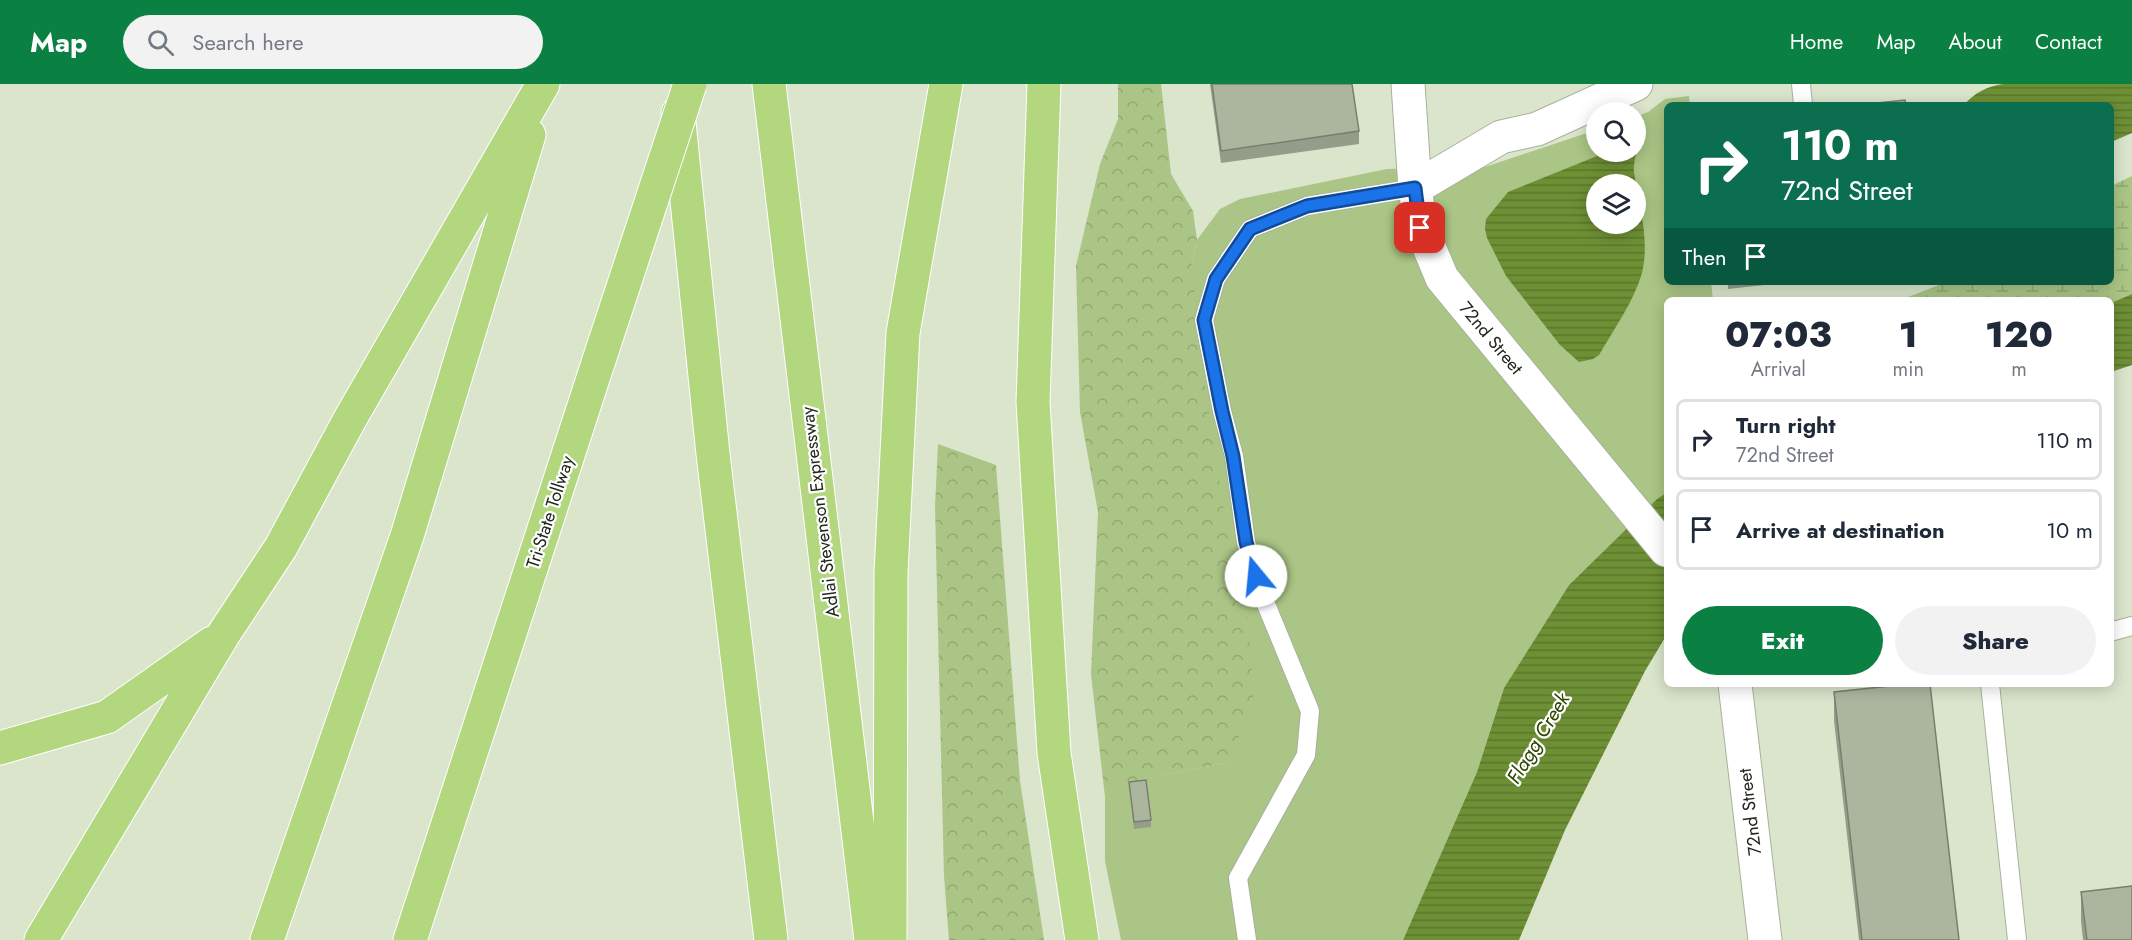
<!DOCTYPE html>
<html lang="en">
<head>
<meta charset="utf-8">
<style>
  body { margin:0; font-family:Jost,sans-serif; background:#f2f2f3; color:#1f2937; height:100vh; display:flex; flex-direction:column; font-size:22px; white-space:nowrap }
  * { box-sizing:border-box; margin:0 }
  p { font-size:20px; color:#747a83 }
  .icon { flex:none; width:33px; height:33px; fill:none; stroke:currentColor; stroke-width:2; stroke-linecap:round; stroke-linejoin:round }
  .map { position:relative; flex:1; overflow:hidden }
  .sheet { position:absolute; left:1664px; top:213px; width:450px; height:390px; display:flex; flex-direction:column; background:#fff; border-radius:9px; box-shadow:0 3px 15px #0003 }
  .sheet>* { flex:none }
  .guide { position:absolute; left:1664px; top:18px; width:450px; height:183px; border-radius:9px; box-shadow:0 3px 15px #0003; background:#0b6e4f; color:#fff; overflow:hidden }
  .tools { position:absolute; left:1586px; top:18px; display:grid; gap:12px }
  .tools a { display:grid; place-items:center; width:60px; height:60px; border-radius:50%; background:#fff; box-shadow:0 3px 15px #0003; font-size:30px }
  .pin { position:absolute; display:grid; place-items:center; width:51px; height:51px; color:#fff; margin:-26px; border-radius:12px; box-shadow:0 3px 9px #0006 }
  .me { position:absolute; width:66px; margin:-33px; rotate:343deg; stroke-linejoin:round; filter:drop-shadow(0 0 4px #0008) }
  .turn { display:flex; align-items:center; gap:21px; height:126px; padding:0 18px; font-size:27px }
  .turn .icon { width:78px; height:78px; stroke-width:2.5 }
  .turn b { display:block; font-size:42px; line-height:51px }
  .then { display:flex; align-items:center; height:57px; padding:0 18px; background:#0003; gap:12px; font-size:22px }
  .eta { display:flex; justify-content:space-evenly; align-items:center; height:102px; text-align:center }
  .eta b { font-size:36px; font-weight:800; line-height:42px }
  .primary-button { display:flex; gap:12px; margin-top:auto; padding:12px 18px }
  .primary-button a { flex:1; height:69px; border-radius:36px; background:#0b8043; color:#fff; font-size:24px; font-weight:800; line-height:69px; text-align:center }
  .primary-button a+a { background:#f2f2f3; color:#1f2937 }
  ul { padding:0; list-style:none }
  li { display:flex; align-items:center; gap:18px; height:81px; margin:0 12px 9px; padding:0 6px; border:3px solid #e0e1e3; border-radius:9px }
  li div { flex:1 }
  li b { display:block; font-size:22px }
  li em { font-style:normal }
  header { display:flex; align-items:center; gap:36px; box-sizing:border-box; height:84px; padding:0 30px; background:#0b8043; color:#fff }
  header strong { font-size:28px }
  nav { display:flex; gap:33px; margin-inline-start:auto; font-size:21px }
  .search { width:420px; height:54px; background:#f2f2f3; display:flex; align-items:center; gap:15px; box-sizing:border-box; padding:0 21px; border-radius:33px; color:#747a83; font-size:22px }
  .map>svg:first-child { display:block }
  .forest { fill:url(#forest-crowns) }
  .wetland { fill:url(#wetland-marsh) }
  .park { fill:#aac585; fill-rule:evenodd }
  .water { fill:url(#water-rules); fill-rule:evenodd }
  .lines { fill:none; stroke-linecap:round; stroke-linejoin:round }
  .service-casing { stroke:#a7b29a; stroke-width:20 }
  .minor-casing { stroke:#a7b29a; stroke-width:35 }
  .motorway-casing { stroke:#fff; stroke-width:35 }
  .service { stroke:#fff; stroke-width:18 }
  .minor { stroke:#fff; stroke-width:33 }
  .motorway { stroke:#b2d77f; stroke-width:33 }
  .motorway-bridge-casing { stroke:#fff; stroke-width:35; stroke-linecap:butt }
  .motorway-bridge { stroke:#b2d77f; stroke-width:33 }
  .wall { fill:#949d89 }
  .building { fill:#acb69f; stroke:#787f6f; stroke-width:1.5 }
  .route-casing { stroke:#114b97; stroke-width:15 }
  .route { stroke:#1a73e8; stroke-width:10 }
  .labels { text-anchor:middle; stroke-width:4.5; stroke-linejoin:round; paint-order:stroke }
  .street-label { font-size:18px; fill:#23281e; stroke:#fff }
  .water-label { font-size:20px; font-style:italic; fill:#2f4500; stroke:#fff }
</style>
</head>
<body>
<header>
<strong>Map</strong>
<div class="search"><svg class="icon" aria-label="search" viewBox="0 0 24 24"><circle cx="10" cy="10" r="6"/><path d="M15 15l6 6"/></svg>Search here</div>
<nav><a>Home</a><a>Map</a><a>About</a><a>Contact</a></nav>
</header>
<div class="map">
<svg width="2132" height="856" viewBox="0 0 2132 856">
  <defs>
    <pattern id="forest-crowns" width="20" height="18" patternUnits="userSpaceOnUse" patternTransform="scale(1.5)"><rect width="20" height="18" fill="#aac585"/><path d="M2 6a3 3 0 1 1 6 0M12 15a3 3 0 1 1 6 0" fill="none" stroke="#92a972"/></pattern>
    <pattern id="wetland-marsh" width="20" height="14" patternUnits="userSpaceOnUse" patternTransform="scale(1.5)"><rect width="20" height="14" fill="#aac585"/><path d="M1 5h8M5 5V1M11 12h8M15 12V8" fill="none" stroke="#92a972"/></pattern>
    <pattern id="water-rules" width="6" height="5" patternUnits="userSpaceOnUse" patternTransform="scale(1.5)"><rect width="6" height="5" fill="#6e9035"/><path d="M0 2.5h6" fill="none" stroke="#5a762c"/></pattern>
  </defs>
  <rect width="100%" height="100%" fill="#dae5cc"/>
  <path class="forest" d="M1118,0H1161L1171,90L1193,127L1197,156L1192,178L1314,521L1226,679L1122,699L1105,713L1091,590L1098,428L1080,328L1076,182L1100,80L1118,35Z
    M938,360L996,381L1020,697L1044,856H949L944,792L935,423Z"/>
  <path class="wetland" d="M2132,92V210L2111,219L2110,216H1900L1947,198H2110L2111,102Z"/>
  <path class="park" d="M1689,12L1690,21H1666V198H1711L1713,216H1666V409L1657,415L1569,501L1504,604L1477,688L1403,856H1121L1105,777V713L1121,699L1226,679L1254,621L1248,533L1228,453L1203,290L1192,178L1197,156L1220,125L1240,115L1387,85L1485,83L1596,46V68H1635V33L1648,28L1665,15ZM1596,100H1635V140H1596Z"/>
  <path class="water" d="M2003,0H2132V49L2111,58L2110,21H1964C1974,9 1988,2 2003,0Z
    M1636,48L1639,52C1639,64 1633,76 1634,88C1639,121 1650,156 1642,189C1634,217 1614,245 1599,271L1593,275L1579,278L1560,261L1506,192L1487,154L1485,145L1486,135L1508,108L1607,68H1635ZM1596,100H1635V140H1596Z
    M2132,210V281L2111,288V219Z
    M1666,409V552L1645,587L1565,746L1519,856H1403L1477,688L1504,604L1569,501L1657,415Z"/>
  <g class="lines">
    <defs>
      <path id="service" d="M1801,0L1803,21
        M2110,548L2132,542
        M1990,600L2017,856
        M1247,856L1238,794L1306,671L1310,627L1261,508L1246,458L1234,372L1222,327L1204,236L1216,195L1250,145L1307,122L1415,104"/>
      <path id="minor" d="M1408,0L1415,104L1421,144L1442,194L1666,466
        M1415,104L1501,53L1537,45L1636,0
        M1735,600L1765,856"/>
      <path id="motorway" d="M769,0L871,856
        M1044,0L1033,318L1054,669L1082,856
        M678,29L713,370L771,856
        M0,664L107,633L212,559
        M41,856L223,551L281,463L350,335L543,0
        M267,856L407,452L529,51
        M410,856L599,276
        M890,856L891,489L903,249L946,0"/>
    </defs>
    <use href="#service" class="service-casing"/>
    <use href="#minor" class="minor-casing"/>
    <use href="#motorway" class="motorway-casing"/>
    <use href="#service" class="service"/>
    <use href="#minor" class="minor"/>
    <use href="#motorway" class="motorway"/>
    <defs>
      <path id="motorway-bridge" d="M599,276L690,0"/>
    </defs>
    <use href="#motorway-bridge" class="motorway-bridge-casing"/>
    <use href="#motorway-bridge" class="motorway-bridge"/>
  </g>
  <path class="wall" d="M1210,0H1352L1359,47V60L1221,79Z
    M1728,198H1790L1728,205Z
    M1834,608L1959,856H1859L1834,637Z
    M1129,698L1151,736V743L1134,745Z
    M2081,808L2132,856H2083L2081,837Z"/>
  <path class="building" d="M1212,0H1352L1359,47L1221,67Z
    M1905,16L1906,21H1858Z
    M1909,600H1930L1959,856H1862L1834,608Z
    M1146,696L1151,736L1134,738L1129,698Z
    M2132,802V856H2087L2081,808Z"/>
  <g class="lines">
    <defs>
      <path id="route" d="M1256,492L1246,458L1233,372L1222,327L1204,236L1216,195L1250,145L1307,122L1415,104L1420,144"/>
    </defs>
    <use href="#route" class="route-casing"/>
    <use href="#route" class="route"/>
  </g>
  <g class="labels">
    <g class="street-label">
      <text transform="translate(1491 254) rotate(50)" y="6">72nd Street</text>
      <text transform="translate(550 428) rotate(-72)" y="6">Tri-State Tollway</text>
      <text transform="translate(820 428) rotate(-97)" y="6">Adlai Stevenson Expressway</text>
      <text transform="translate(1750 728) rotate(-97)" y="6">72nd Street</text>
    </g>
    <g class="water-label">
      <text transform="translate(1538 654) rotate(-59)" y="7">Flagg Creek</text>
    </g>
  </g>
</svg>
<div class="tools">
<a><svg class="icon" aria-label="search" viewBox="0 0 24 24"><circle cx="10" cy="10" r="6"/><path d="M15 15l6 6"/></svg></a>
<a><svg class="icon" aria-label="layers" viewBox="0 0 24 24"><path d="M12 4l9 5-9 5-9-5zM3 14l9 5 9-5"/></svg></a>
</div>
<div class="pin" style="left:1420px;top:144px;background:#d93025"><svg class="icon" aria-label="arrive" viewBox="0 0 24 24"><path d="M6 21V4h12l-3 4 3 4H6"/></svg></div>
<svg class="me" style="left:1256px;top:492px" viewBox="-20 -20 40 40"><circle r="19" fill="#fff"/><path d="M0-13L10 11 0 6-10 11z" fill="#1a73e8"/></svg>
<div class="guide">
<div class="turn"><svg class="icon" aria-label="right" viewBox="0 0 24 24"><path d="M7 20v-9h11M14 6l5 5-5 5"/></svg><div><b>110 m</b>72nd Street</div></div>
<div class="then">Then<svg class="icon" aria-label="arrive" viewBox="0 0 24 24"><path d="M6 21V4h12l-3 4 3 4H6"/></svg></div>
</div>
<section class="sheet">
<div class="eta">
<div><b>07:03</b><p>Arrival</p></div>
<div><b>1</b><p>min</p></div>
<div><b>120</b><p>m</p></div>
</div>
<ul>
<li><svg class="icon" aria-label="right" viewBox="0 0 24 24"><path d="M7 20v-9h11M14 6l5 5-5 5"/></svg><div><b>Turn right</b><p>72nd Street</p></div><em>110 m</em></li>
<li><svg class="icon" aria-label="arrive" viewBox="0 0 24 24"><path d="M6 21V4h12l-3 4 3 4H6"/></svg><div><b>Arrive at destination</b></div><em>10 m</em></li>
</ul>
<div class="primary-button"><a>Exit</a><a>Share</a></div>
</section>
</div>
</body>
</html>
